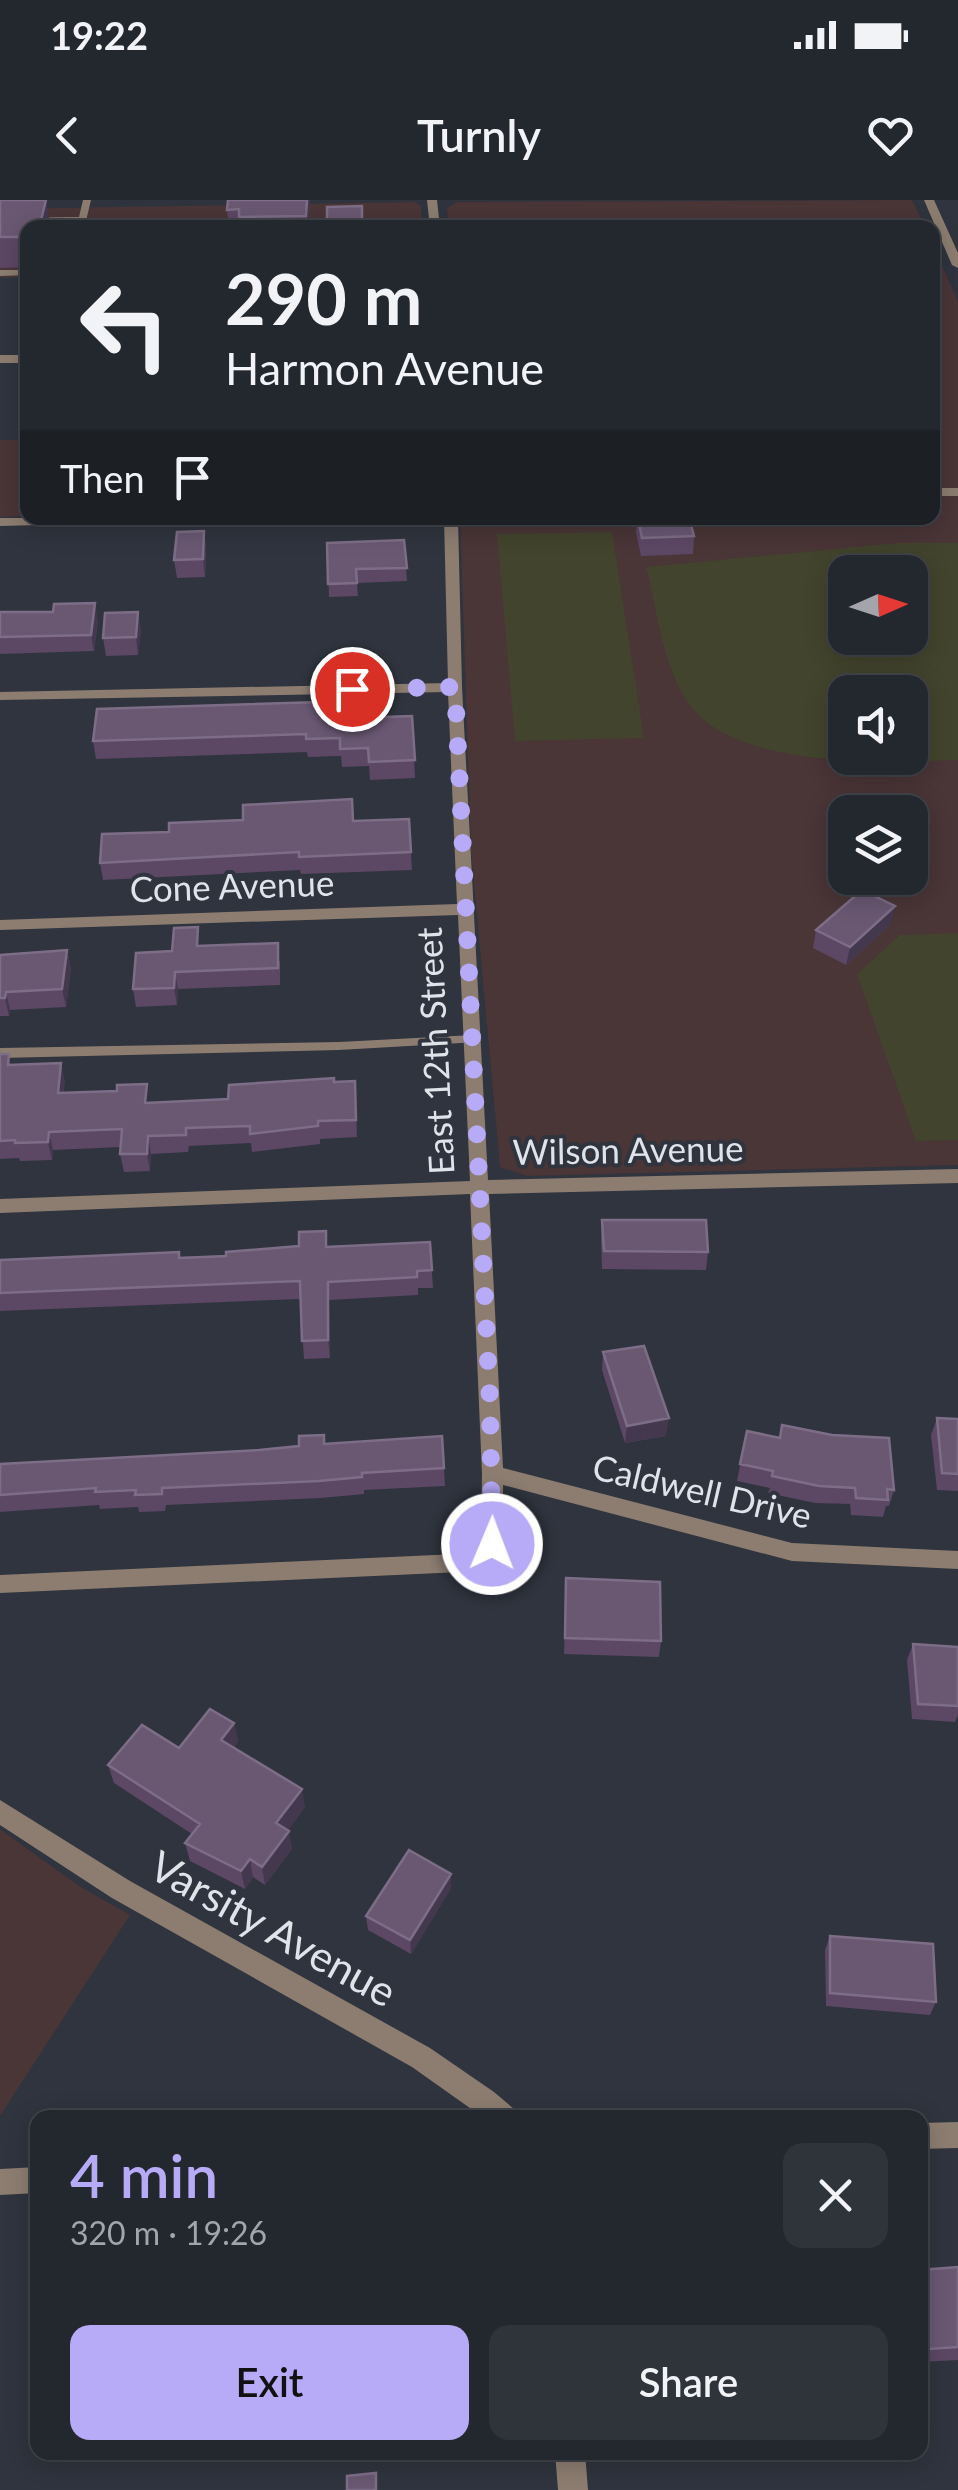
<!DOCTYPE html>
<html lang="en">
<head>
<meta charset="utf-8">
<style>
  body { margin:0; font-family:Lato,sans-serif; background:#2f333a; color:#f1f3f6; height:100vh; display:flex; flex-direction:column; font-size:38px; white-space:nowrap }
  * { box-sizing:border-box; margin:0 }
  p { font-size:32px; color:#a3a5aa }
  .icon { flex:none; width:55px; height:55px; fill:none; stroke:currentColor; stroke-width:2; stroke-linecap:round; stroke-linejoin:round }
  .map { position:relative; flex:1; overflow:hidden }
  .drawer { position:absolute; left:30px; top:1910px; width:898px; height:350px; display:flex; flex-direction:column; background:#23272e; border-radius:20px; box-shadow:0 5px 25px #0003,0 0 0 2px #40444a }
  .drawer>* { flex:none }
  .banner { position:absolute; left:20px; top:20px; width:920px; height:305px; border-radius:20px; box-shadow:0 5px 25px #0003,0 0 0 2px #40444a; background:#23272e; color:#f1f3f6; overflow:hidden }
  .needle { width:65px; rotate:87deg }
  .tools { position:absolute; left:828px; top:355px; display:grid; gap:20px }
  .tools a { display:grid; place-items:center; width:100px; height:100px; border-radius:20px; background:#23272e; box-shadow:0 5px 25px #0003,0 0 0 2px #40444a; font-size:50px }
  .pin { position:absolute; display:grid; place-items:center; width:85px; height:85px; color:#fff; margin:-42px; border:5px solid #fff; border-radius:50%; box-shadow:0 2px 10px #0007 }
  .me { position:absolute; width:110px; margin:-55px; rotate:1deg; stroke-linejoin:round; filter:drop-shadow(0 0 8px #0008) }
  .turn { display:flex; align-items:center; gap:35px; height:210px; padding:0 40px; font-size:45px }
  .turn .icon { width:130px; height:130px; stroke-width:2.5 }
  .turn b { display:block; font-size:70px; line-height:85px }
  .then { display:flex; align-items:center; height:95px; padding:0 40px; background:#0003; gap:20px; font-size:38px }
  .round { display:grid; place-items:center; flex:none; width:105px; height:105px; border-radius:20px; background:#2f333a }
  .headline { display:flex; align-items:center; justify-content:space-between; height:170px; padding:0 40px }
  h1 { font-size:60px; font-weight:600; line-height:75px; color:#b7abf7 }
  .action { display:flex; gap:20px; margin-top:auto; padding:20px 40px }
  .action a { flex:1; height:115px; border-radius:20px; background:#b7abf7; color:#111; font-size:40px; font-weight:600; line-height:115px; text-align:center }
  .action a+a { background:#2f333a; color:#f1f3f6 }
  .status { display:flex; justify-content:space-between; align-items:center; height:70px; padding:0 50px; background:#23272e; direction:ltr }
  .status svg { height:28px; fill:currentColor }
  header { display:flex; justify-content:space-between; align-items:center; height:130px; padding:0 40px; background:#23272e; font-size:45px; font-weight:600 }
  .map>svg:first-child { display:block }
  .commercial { fill:#4a3537; fill-rule:evenodd }
  .green { fill:#42442d; fill-rule:evenodd }
  .lines { fill:none; stroke-linecap:round; stroke-linejoin:round }
  .lane { fill:#8d7d71; fill-rule:evenodd }
  .street { fill:#8d7d71; fill-rule:evenodd }
  .wall { fill:#5c4765 }
  .shaded-wall { fill:#44384f }
  .building { fill:#6a5873; stroke:#7d6d86; stroke-width:2.5 }
  .route { stroke:#b7abf7; stroke-width:18; stroke-dasharray:0 32.4 }
  .labels { text-anchor:middle; stroke-width:8; stroke-linejoin:round; paint-order:stroke }
  .street-label { font-size:35px; fill:#e0e3ea; stroke:#2f343e }
  .near-street-label { font-size:42px; fill:#e0e3ea; stroke:#2f343e }
</style>
</head>
<body>
<div class="status"><b>19:22</b><svg viewBox="0 0 49 12"><path d="M0 12V9h3v3zM5 12V6h3v6zM10 12V3h3v9zM15 12V0h3v12zM26 1h20v11H26zM47 4h2v5h-2z"/></svg></div>
<header><svg class="icon" aria-label="back" viewBox="0 0 24 24"><path d="M15 5l-7 7 7 7"/></svg>Turnly<svg class="icon" aria-label="heart" viewBox="0 0 24 24"><path d="M12 20l-8-8c-3-5 5-10 8-4 3-6 11-1 8 4z"/></svg></header>
<div class="map">
<svg width="958" height="2290" viewBox="0 0 958 2290">
  <rect width="100%" height="100%" fill="#2f343e"/>
  <path class="commercial" d="M912,0L925,27L449,28L447,8L457,2Z
    M415,2L421,6L422,27L28,28L27,77L0,78V9Z
    M932,44L958,101V288L933,289Z
    M0,240H27V316L0,317Z
    M958,294V965L527,976L500,967L471,650L460,318H932L933,295ZM845,372H910V438H845ZM845,492H910V558H845ZM845,612H910V678H845Z
    M0,1629L79,1686L130,1715L0,1916Z"/>
  <path class="green" d="M612,332L644,538L515,541L497,334Z
    M899,343H958V560C886,562 728,571 685,498C662,461 657,409 646,367ZM910,372V438H845V372ZM845,492H910V558H845Z
    M958,733V940L916,941L857,774L900,735Z"/>
  <g class="lines">
    <path class="lane" d="M83,0H91L86,21L0,22V18L79,17Z
      M0,70H28V75L0,76Z
      M473,835L480,839L478,842L339,850L0,858V848L339,842Z"/>
    <path class="street" d="M427,0H437L440,28H430Z
      M924,0H934L958,53V68L952,65Z
      M0,155H28V163H0Z
      M932,288H958V296H932Z
      M0,318H166L159,322L0,326Z
      M444,318H458L462,487L488,980L958,969V983L489,994L503,1268L792,1343L958,1351V1369L792,1361L503,1285V1344L500,1350L461,1372L0,1393V1375L457,1354L481,1339L482,1274L470,994L0,1013V999L470,981L458,715L0,730V720L457,704L448,492L0,500V492L448,483Z
      M0,1600L130,1681L430,1848L494,1892L514,1909L518,1918H484L412,1867L112,1698L0,1625Z
      M958,1922V1948L920,1949V1923Z
      M38,1967V1993L0,1995V1969Z
      M555,2252H585L588,2290H558Z"/>
  </g>
  <path class="wall" d="M0,0L28,28V67L0,68Z
    M310,0L308,28H229L227,10Z
    M637,318H689L694,336L693,354L641,356L636,332Z
    M204,331L206,349L205,377L177,378L174,360Z
    M404,340L407,381L357,383L358,396L329,397L327,343Z
    M0,412L98,420L94,451L0,454Z
    M141,430L138,455L106,456L103,438Z
    M412,516L415,578L370,580L369,566L342,567L341,556L308,557L307,552L96,559L93,541L355,518Z
    M409,619L412,670L301,674L300,670L103,680L100,663L169,632Z
    M891,724L846,765L813,748L816,730Z
    M200,746L280,761V785L178,789L177,805L136,807L133,789L172,751Z
    M67,750L71,769L66,807L10,810L9,816H0V755Z
    M0,854L12,865L65,881L63,893L150,902L228,899L334,882L355,881L357,937L320,939V944L252,952L251,943L189,946L188,952L151,954L150,971L124,972L120,954L121,947L53,950L52,960L20,961L19,958L0,959Z
    M602,1020L708,1052L706,1070L602,1069L601,1038Z
    M326,1031L327,1046L430,1042L433,1088H418V1095L329,1100L330,1158L304,1159L300,1099L0,1111V1060L226,1056L299,1046Z
    M603,1152L666,1236L625,1243L602,1170Z
    M937,1218L958,1219V1291L937,1290L931,1235Z
    M747,1231L894,1290L889,1306H886L883,1317L851,1315L850,1304L815,1303L768,1293L770,1288L737,1281Z
    M324,1235L325,1244L444,1268L445,1286L364,1290V1294L321,1298L166,1305L165,1311L139,1312L138,1307L100,1309L99,1305L0,1312V1264L259,1250L299,1246Z
    M566,1378L661,1441L659,1457L564,1454Z
    M913,1444L958,1447V1515L955,1522L912,1519L907,1460Z
    M234,1523L238,1542L234,1547L305,1607L288,1630L292,1649L265,1685L253,1677L245,1689L190,1661L185,1643L192,1634L114,1583L108,1565L179,1548Z
    M451,1688L411,1754L368,1730L366,1716Z
    M830,1736L936,1802L930,1815L826,1806L825,1750Z
    M958,2067V2160L920,2162V2070Z"/>
  <path class="shaded-wall" d="M46,0L51,28H39Z
    M307,0H310L308,28H307L306,16Z
    M204,331L206,349L205,377L203,359Z
    M95,403L98,420L94,451L91,435Z
    M138,412L141,430L138,455L136,437Z
    M895,706L891,724L846,765L850,747Z
    M67,750L71,769L66,807L62,789Z
    M175,772L178,789L177,805L174,788Z
    M6,792L10,810L9,816L5,798Z
    M61,863L65,881L62,911L58,893Z
    M49,932L53,950L52,960L48,942Z
    M148,936L151,954L150,971L147,954Z
    M328,1082L329,1100L330,1158L328,1140Z
    M669,1218L666,1236L625,1243L627,1226Z
    M234,1523L238,1542L225,1559L221,1540Z
    M302,1589L305,1607L280,1641L276,1623Z
    M289,1631L292,1649L265,1685L262,1667Z
    M250,1659L253,1677L245,1689L241,1671Z
    M451,1674V1688L411,1754L410,1740Z"/>
  <path class="building" d="M0,0H46L39,28H28V37H0Z
    M228,0H307L306,16L239,17V9L227,10Z
    M362,6V28H327V7Z
    M638,318H689L694,336L642,338Z
    M204,331L203,359L174,360L177,332Z
    M404,340L407,368L356,369L357,383L328,384L327,343Z
    M95,403L91,435L0,437V412H53L54,404Z
    M138,412L136,437L103,438L105,413Z
    M354,501V518L412,516L415,560L369,562L368,548L340,549V538L306,539V534L93,541L97,509Z
    M352,599L353,621L409,619L411,652L299,657V652L100,663L102,634L169,632V623L243,620V605Z
    M862,690L895,706L850,747L816,730Z
    M198,727L197,746L278,743V768L175,772L174,788L133,789L136,753L172,751L174,728Z
    M67,750L62,789L6,792L5,798H0V755Z
    M0,854H9L8,865L61,863L58,893L117,891V885L147,884L145,903L228,899L229,885L334,878V882L355,881L356,920L318,921V926L250,934V926L186,928V935L148,936L147,954H120L122,929L49,932L48,942L15,943V940L0,941Z
    M602,1020H706L708,1052L604,1051Z
    M326,1031V1047L430,1042L432,1070L417,1071V1077L328,1082V1140L302,1141L300,1081L0,1093V1060L179,1052V1058L226,1056V1052L299,1046V1032Z
    M644,1146L669,1218L627,1226L603,1152Z
    M937,1218L958,1219V1274L942,1273Z
    M782,1225L832,1235L889,1238L894,1290L887,1289L888,1300L856,1298L855,1288L819,1286L772,1276L773,1271L740,1264L747,1231L780,1238Z
    M324,1235V1244L442,1236L444,1268L362,1273V1277L319,1281L162,1288V1294L135,1295L136,1290L95,1292L96,1288L0,1295V1264L259,1250L299,1246V1236Z
    M566,1378L660,1382L661,1441L565,1438Z
    M913,1444L958,1447V1506L918,1504Z
    M210,1509L234,1523L221,1540L302,1589L276,1623L289,1631L262,1667L250,1659L241,1671L185,1643L200,1624L108,1565L142,1525L179,1548Z
    M409,1650L451,1674L410,1740L366,1716Z
    M830,1736L933,1744L936,1802L830,1793Z
    M958,2067V2147L929,2149L920,2101V2070Z
    M376,2273V2290H347V2276Z"/>
  <g class="lines">
    <path class="route" d="M352,489L455,487L490,1202L492,1344"/>
  </g>
  <g class="labels">
    <g class="street-label">
      <text transform="translate(232 687) rotate(-2)" y="12">Cone Avenue</text>
      <text transform="translate(436 851) rotate(-93)" y="12">East 12th Street</text>
      <text transform="translate(628 951) rotate(-1)" y="12">Wilson Avenue</text>
      <text transform="translate(702 1292) rotate(13)" y="12">Caldwell Drive</text>
    </g>
    <g class="near-street-label">
      <text transform="translate(273 1729) rotate(29)" y="15">Varsity Avenue</text>
    </g>
  </g>
</svg>
<div class="tools">
<a><svg class="needle" viewBox="-14 -14 28 28"><path d="M0-13l5 13h-10z" fill="#e53935"/><path d="M0 13l5-13h-10z" fill="#a3a5aa"/></svg></a>
<a><svg class="icon" aria-label="sound" viewBox="0 0 24 24"><path d="M4 9h4l5-4v14l-5-4H4zM17 9q2 3 0 6"/></svg></a>
<a><svg class="icon" aria-label="layers" viewBox="0 0 24 24"><path d="M12 4l9 5-9 5-9-5zM3 14l9 5 9-5"/></svg></a>
</div>
<div class="pin" style="left:352px;top:489px;background:#d93025"><svg class="icon" aria-label="arrive" viewBox="0 0 24 24"><path d="M6 21V4h12l-3 4 3 4H6"/></svg></div>
<svg class="me" style="left:492px;top:1344px" viewBox="-20 -20 40 40"><circle r="17" fill="#b7abf7" stroke="#fff" stroke-width="3"/><path d="M0-11L8 9 0 5-8 9z" fill="#fff"/></svg>
<div class="banner">
<div class="turn"><svg class="icon" aria-label="left" viewBox="0 0 24 24"><path d="M17 20v-9H6M10 6l-5 5 5 5"/></svg><div><b>290 m</b>Harmon Avenue</div></div>
<div class="then">Then<svg class="icon" aria-label="arrive" viewBox="0 0 24 24"><path d="M6 21V4h12l-3 4 3 4H6"/></svg></div>
</div>
<section class="drawer">
<div class="headline"><div><h1>4 min</h1><p>320 m · 19:26</p></div><a class="round"><svg class="icon" aria-label="close" viewBox="0 0 24 24"><path d="M6 6l12 12M18 6L6 18"/></svg></a></div>
<div class="action"><a>Exit</a><a>Share</a></div>
</section>
</div>
</body>
</html>
